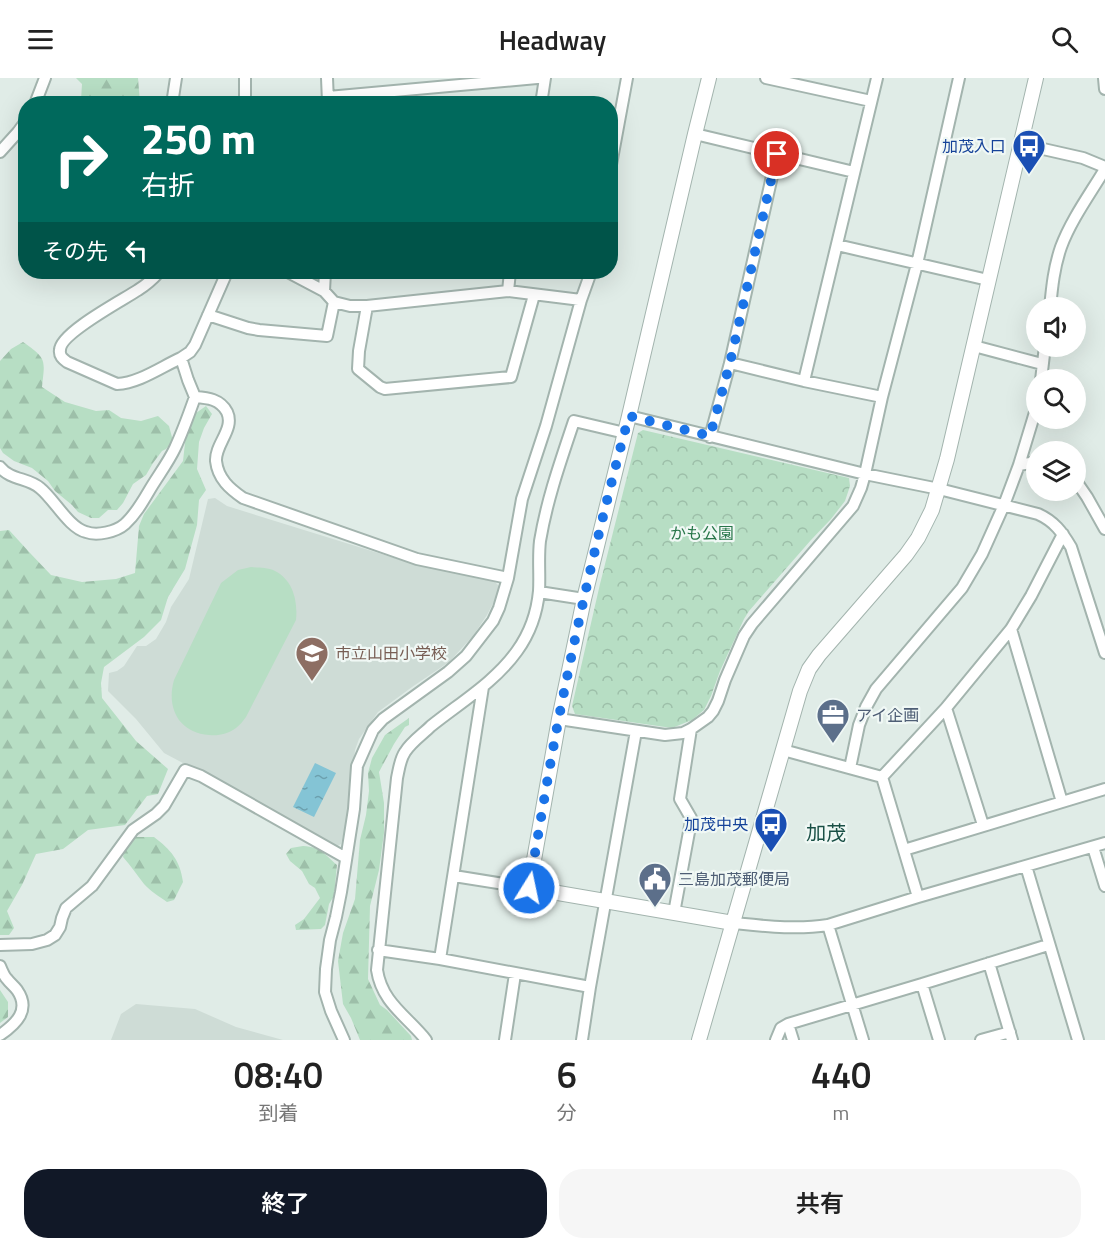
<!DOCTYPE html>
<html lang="ja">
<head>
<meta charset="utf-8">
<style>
  body { margin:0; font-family:"Titillium Web","Noto Sans JP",sans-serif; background:#f6f6f6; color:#222; height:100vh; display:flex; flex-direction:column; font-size:22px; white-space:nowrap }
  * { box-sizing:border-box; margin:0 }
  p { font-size:20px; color:#767676 }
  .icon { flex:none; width:33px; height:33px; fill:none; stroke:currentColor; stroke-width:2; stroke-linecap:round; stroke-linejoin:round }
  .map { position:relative; height:962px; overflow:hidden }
  .drawer { display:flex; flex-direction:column; background:#fff; flex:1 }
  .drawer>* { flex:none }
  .top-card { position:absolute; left:18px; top:18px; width:600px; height:183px; border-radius:24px; box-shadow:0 6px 24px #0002; background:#00695c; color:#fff; overflow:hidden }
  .fabs { position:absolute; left:1026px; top:219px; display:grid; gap:12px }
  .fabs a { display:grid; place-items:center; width:60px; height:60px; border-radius:50%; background:#fff; box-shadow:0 6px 24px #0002; font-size:30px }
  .pin { position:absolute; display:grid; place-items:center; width:51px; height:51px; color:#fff; margin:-26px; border:3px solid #fff; border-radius:50%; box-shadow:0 2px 6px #0007 }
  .me { position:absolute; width:66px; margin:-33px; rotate:10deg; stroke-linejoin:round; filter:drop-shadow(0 0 4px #0008) }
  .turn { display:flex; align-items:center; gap:21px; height:126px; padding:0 24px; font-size:27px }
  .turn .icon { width:78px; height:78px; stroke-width:2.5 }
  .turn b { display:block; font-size:42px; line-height:51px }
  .then { display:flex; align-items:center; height:57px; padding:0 24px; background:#0003; gap:12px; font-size:22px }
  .eta { display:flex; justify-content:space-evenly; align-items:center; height:102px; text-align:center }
  .eta b { font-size:36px; font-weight:600; line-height:42px }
  .button { display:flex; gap:12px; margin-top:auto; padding:12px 24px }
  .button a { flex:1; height:69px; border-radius:24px; background:#111827; color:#fff; font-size:24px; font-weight:600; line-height:69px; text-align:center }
  .button a+a { background:#f6f6f6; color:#222 }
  header { display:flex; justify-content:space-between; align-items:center; height:78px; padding:0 24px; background:#fff; font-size:27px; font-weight:600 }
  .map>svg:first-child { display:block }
  .built { fill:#cedcd6 }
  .forest { fill:url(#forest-firs) }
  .park { fill:url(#park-crowns) }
  .pitch { fill:#b7dec4 }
  .water { fill:url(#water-ripples) }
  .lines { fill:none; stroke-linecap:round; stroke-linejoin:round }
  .minor-casing { stroke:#a3b4ae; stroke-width:14 }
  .tertiary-casing { stroke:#a3b4ae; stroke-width:16 }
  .minor { stroke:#fff; stroke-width:10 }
  .tertiary { stroke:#fff; stroke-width:14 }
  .route { stroke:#1a73e8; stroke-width:10; stroke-dasharray:0 18 }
  .labels { text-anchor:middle; stroke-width:4.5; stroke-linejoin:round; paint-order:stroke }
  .transit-label { font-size:16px; fill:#164399; stroke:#f0f8f5; text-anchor:end }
  .park-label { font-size:16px; fill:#277649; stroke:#f0f8f5 }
  .education-label { font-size:16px; fill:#785e54; stroke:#f0f8f5; text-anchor:start }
  .service-label { font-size:16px; fill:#4e5e75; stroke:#f0f8f5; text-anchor:start }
  .quarter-label { font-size:20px; fill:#1a5046; stroke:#f0f8f5 }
</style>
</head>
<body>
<header><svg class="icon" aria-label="menu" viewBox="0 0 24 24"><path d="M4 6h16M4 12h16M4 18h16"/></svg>Headway<svg class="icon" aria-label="search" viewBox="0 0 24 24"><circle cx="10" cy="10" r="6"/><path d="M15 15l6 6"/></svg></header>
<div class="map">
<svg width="1105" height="962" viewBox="0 0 1105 962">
  <defs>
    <pattern id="forest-firs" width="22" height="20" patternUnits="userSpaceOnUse" patternTransform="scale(1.5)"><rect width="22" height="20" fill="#b7dec4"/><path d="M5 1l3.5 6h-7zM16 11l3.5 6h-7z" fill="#9dbfa9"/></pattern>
    <pattern id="park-crowns" width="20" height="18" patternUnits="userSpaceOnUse" patternTransform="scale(1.5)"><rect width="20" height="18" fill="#b7dec4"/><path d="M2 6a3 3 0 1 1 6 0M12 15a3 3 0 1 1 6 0" fill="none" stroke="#9dbfa9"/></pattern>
    <pattern id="water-ripples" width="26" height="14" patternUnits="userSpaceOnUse" patternTransform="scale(1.5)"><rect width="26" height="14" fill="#84c4d5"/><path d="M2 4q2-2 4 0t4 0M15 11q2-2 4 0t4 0" fill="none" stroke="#6ca0ae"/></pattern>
  </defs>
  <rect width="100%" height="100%" fill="#e0ece7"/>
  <path class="built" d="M215,420L227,428L404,483L492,501L501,510L487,537L473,558L449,584L412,609L378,634L359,661L355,672L349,733L341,766L336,769L232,711L164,675L136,641L108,613L109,595L117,593L124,588L137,568H146L156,561L166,544L171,529L189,501L208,421Z
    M136,926L195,931L236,949L283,962H111L121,936Z"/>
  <path class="forest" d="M76,0H138L140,25H79L81,22L82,6Z
    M23,264C47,281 45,281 42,309L65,324L96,333L109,332L121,340L141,343L158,338L169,348L173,363L166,371L162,373L153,385L146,397L133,406L123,425L117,432H108L99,440H91L78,434L72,427L55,413L48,403L32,390L14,383L3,375L0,370V283L11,271Z
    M206,328L212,336L204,350L199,364L197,391L206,412L199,422L197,447L185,491L168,519L161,542L144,559L104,589L101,605L102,620L136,663L168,691L158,716L147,718L125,747L88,752L63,771L36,776L22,807L7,833L14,850L9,857H0V453L9,452L30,475L51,497L82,504L116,501L135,495L139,448L144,436L183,383L186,356L196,335Z
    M409,640V647L405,649L394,666L379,694L384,725V755L379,792L370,828L368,901L380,927L387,932L411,958L412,962H360L351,940L343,926L338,883L343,855L355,821L360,762L366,737L369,713L368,695L372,680L385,657Z
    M134,759H154C171,772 180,782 183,804L174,822L167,824C160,819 150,813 144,806C137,797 131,788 123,779L125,769Z
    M303,768C322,769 324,776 337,787L334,818L329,826L325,847L321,851L296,852L295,847L304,841L320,820L315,810L309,806L302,793L290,783L286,776L291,770Z
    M0,912L8,924V939L0,945Z"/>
  <path class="park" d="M643,352L849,400L850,408L845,423L831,441L811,462L749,533L744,541L720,593L711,618L704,632L692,642L672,650L575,636L572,628L600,506L638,355Z"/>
  <path class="pitch" d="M251,489C259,490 267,489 275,493C293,502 298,523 296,542L246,639C243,643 240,647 236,650C228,656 218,658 209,657C179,655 166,630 174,602L221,505L238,492Z"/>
  <path class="water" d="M315,685L336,695L314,739L293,729Z"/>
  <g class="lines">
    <defs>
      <path id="minor" d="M245,0V26
        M327,0L328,24
        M766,0L871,23
        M1104,0L1105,11
        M328,19L537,0
        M35,26L45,0
        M172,26L176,0
        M541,26L545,0
        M695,56L854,94
        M1021,66L1083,80L1105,89
        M0,74L18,54L26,43
        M610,92L627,0
        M837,167L988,202
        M159,194C153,201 146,207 138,212C123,222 60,255 60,272C59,278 63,281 67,284L117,306C139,305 161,289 181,280
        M288,194L324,213L334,224L350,228H367L508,213L581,222
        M324,213L325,194
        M508,213L510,194
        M367,228L359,273L358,291L380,309L385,311L511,299L534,217
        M1050,230C1052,209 1054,189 1061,169C1071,142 1090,116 1105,91
        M208,237L248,250L259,252L327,258L334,224
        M974,268L1042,286
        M730,285L804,303L882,319
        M1041,302L1045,268
        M804,303L877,0
        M195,319L188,302L181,280L190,274L195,267L227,194
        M629,338L865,396L939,411L1038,436C1054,443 1062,454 1071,469L1105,575
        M710,359L730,285L777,76
        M1019,387L1036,384
        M0,389C10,402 29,400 40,410C54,421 69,450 86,454C97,458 116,454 125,446C135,437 142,425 149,413C157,399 168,385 175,370C183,353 189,336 195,319C208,320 220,321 227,334C235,351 215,366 216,383C218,401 230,411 243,420L417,481L508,500
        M1076,403L1087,419L1105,451
        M539,514L584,521
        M1011,551L1062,724
        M946,630L983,747
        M559,641L665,657L683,655L691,651L708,639L713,633L718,623L725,602L744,558L752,546L853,428L861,410L865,396L882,319L917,186L959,0
        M783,672L882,699
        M850,690L859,647L866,629L876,611L962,510L982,476L1004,427L1019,387L1036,331
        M882,699L946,630L1011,551L1031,518L1063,456
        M882,699L918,819
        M1093,769L1105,808
        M904,772L1105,711
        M1026,788L1078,962
        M454,798L529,810
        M674,835L691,743V740L680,721L691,651
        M733,845C764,848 796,852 828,847L918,819L1105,765
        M828,847L863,962
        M0,867L32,866L47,862L55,857L60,849L62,840L66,830L92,808L133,752L156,736L164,728L185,692L201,698L346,780
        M378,872L440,881L590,909
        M440,881L483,609
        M989,885L1012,962
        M0,888C2,893 4,898 7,901C10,905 14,908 17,912C31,932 16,946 0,957
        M922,906L939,962
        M788,946L793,962
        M344,962L331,933L325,914L326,891L330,862L336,839L341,814L354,731L357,688L373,652L383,641L448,594L466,578L493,543L499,530L508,500L522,421L546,348L581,222L591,194
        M426,962C407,938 382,925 377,892L397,700C399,691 400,681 405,674C411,664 423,656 431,648C461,624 495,604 517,573C530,555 537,535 539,513C540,496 538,480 540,463C547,421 561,382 574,343L625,355
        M505,962L515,896
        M582,962L590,909L636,653
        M776,962L781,950L788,946L922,906L1048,867
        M981,962L1010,954"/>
      <path id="tertiary" d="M709,0L695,56L629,338L584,521L559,641L529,810L733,845
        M699,962L800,613L809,591L819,577L906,477L918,460L932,432L947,381L1036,0"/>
    </defs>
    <use href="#minor" class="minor-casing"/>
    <use href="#tertiary" class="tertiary-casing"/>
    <use href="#minor" class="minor"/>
    <use href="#tertiary" class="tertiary"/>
  </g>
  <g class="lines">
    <path class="route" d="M529,810C539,753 548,696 559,639C579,538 602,437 629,338L710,358L730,285L777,76"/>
  </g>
  <defs>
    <symbol id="bus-pin" viewBox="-11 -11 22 30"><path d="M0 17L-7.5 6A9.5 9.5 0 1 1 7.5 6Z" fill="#1a4fb4" stroke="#f0f8f5"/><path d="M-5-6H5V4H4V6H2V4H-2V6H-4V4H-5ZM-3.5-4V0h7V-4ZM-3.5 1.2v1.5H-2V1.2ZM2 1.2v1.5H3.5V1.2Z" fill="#fff"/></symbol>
    <symbol id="school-pin" viewBox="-11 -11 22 30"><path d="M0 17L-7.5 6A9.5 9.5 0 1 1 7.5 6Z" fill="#8d6e63" stroke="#f0f8f5"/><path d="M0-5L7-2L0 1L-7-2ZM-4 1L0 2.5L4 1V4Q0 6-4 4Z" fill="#fff"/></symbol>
    <symbol id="office-pin" viewBox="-11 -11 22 30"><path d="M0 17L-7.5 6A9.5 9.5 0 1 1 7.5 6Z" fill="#5c6f8a" stroke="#f0f8f5"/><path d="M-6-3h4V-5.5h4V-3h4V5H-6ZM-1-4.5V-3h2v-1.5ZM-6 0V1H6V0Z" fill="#fff"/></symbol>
    <symbol id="civic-pin" viewBox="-11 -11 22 30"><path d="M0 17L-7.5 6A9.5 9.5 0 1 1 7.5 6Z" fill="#5c6f8a" stroke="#f0f8f5"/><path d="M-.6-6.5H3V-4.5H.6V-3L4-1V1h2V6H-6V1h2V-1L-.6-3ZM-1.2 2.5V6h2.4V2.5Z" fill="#fff"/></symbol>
  </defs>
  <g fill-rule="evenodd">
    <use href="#bus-pin" x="1010" y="49" width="38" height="52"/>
    <use href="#school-pin" x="293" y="556" width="38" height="52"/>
    <use href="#office-pin" x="814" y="618" width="38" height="52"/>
    <use href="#bus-pin" x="752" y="727" width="38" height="52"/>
    <use href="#civic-pin" x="636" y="782" width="38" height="52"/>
  </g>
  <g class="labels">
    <g class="transit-label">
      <text x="1006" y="74">加茂入口</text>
      <text x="748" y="752">加茂中央</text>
    </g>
    <g class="park-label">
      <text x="702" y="461">かも公園</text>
    </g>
    <g class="education-label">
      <text x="335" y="581">市立山田小学校</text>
    </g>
    <g class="service-label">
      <text x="856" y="643">アイ企画</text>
      <text x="678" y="807">三島加茂郵便局</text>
    </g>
    <g class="quarter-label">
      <text x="826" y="762">加茂</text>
    </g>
  </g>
</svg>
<div class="fabs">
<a><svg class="icon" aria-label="sound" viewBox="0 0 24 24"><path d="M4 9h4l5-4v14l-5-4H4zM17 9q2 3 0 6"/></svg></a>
<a><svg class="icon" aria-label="search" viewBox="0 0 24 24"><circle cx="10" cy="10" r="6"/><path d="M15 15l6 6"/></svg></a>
<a><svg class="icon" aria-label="layers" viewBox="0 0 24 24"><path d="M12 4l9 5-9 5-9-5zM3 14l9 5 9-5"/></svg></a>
</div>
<div class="pin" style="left:777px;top:76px;background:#d93025"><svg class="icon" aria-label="arrive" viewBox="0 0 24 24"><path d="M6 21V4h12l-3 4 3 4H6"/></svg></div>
<svg class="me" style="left:529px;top:810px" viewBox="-20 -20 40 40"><circle r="17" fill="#1a73e8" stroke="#fff" stroke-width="3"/><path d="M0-11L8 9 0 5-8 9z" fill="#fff"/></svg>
<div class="top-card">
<div class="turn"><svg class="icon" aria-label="right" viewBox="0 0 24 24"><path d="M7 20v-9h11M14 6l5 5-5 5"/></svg><div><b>250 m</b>右折</div></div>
<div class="then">その先<svg class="icon" aria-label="left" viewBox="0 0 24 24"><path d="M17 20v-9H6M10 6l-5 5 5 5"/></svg></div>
</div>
</div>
<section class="drawer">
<div class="eta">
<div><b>08:40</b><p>到着</p></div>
<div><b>6</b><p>分</p></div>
<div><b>440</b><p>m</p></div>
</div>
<div class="button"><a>終了</a><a>共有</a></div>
</section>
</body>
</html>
